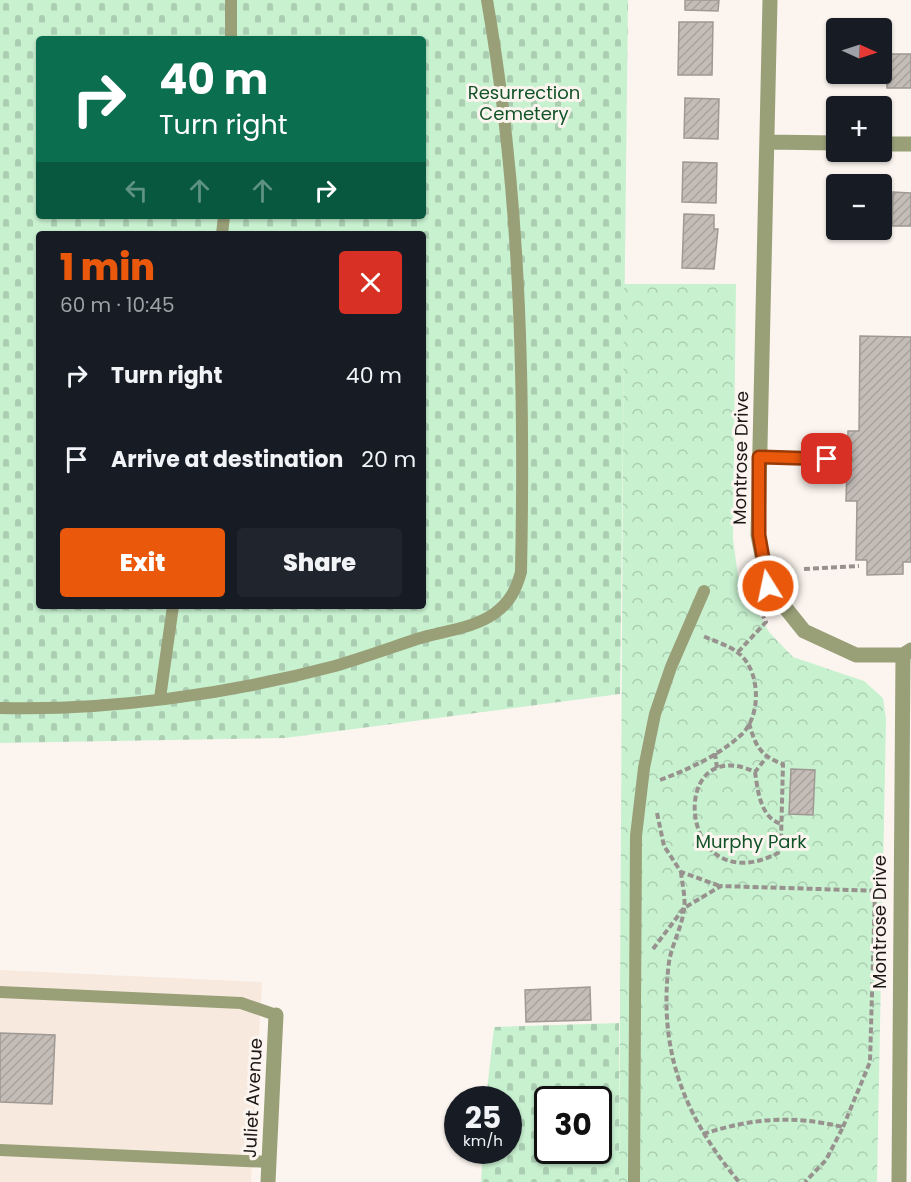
<!DOCTYPE html>
<html lang="en">
<head>
<meta charset="utf-8">
<style>
  body { margin:0; font-family:Poppins,sans-serif; background:#20242c; color:#f1f3f6; height:100vh; display:flex; flex-direction:column; font-size:22px; white-space:nowrap }
  * { box-sizing:border-box; margin:0 }
  p { font-size:20px; color:#9ea1a6 }
  .icon { flex:none; width:33px; height:33px; fill:none; stroke:currentColor; stroke-width:2; stroke-linecap:round; stroke-linejoin:round }
  .map { position:relative; flex:1; overflow:hidden }
  .drawer { position:absolute; left:36px; top:231px; width:390px; height:378px; display:flex; flex-direction:column; background:#171b24; border-radius:6px; box-shadow:0 2px 4px #0004 }
  .drawer>* { flex:none }
  .hud { position:absolute; left:36px; top:36px; width:390px; height:183px; border-radius:6px; box-shadow:0 2px 4px #0004; background:#0b6e4f; color:#fff; overflow:hidden }
  .needle { width:39px; rotate:93deg }
  .fabs { position:absolute; left:826px; top:18px; display:grid; gap:12px }
  .fabs a { display:grid; place-items:center; width:66px; height:66px; border-radius:6px; background:#171b24; box-shadow:0 2px 4px #0004; font-size:30px }
  .speed { position:absolute; left:444px; top:1086px; display:flex; gap:12px; font-size:30px; font-weight:700; text-align:center }
  .speed>* { display:grid; place-content:center; width:78px; height:78px; border-radius:50%; background:#171b24; box-shadow:0 2px 4px #0004; line-height:1 }
  .speed small { font-size:15px; font-weight:400 }
  .speed .limit { border:3px solid #111; border-radius:9px; background:#fff; color:#111 }
  .pin { position:absolute; display:grid; place-items:center; width:51px; height:51px; color:#fff; margin:-26px; border-radius:12px; box-shadow:0 3px 9px #0006 }
  .me { position:absolute; width:66px; margin:-33px; rotate:350deg; stroke-linejoin:round; filter:drop-shadow(0 0 4px #0008) }
  .turn { display:flex; align-items:center; gap:21px; height:126px; padding:0 24px; font-size:27px }
  .turn .icon { width:78px; height:78px; stroke-width:2.5 }
  .turn b { display:block; font-size:42px; line-height:51px }
  .lanes { display:flex; align-items:center; height:57px; padding:0 24px; background:#0003; justify-content:center; gap:30px; direction:ltr }
  .lanes .off { opacity:.35 }
  .round { display:grid; place-items:center; flex:none; width:63px; height:63px; border-radius:6px; background:#20242c }
  .head { display:flex; align-items:center; justify-content:space-between; height:102px; padding:0 24px }
  h1 { font-size:36px; font-weight:800; line-height:45px; color:#ea580c }
  .button { display:flex; gap:12px; margin-top:auto; padding:12px 24px }
  .button a { flex:1; height:69px; border-radius:6px; background:#ea580c; color:#fff; font-size:24px; font-weight:800; line-height:69px; text-align:center }
  .button a+a { background:#20242c; color:#f1f3f6 }
  ul { padding:0; list-style:none }
  li { display:flex; align-items:center; gap:18px; height:84px; padding:0 24px }
  li div { flex:1 }
  li b { display:block; font-size:22px }
  li em { font-style:normal }
  .map>svg:first-child { display:block }
  .built { fill:#f7e9de }
  .cemetery { fill:url(#cemetery-stones); fill-rule:evenodd }
  .park { fill:url(#park-crowns) }
  .building { fill:url(#building-hatch); stroke:#9f9893; stroke-width:1.5 }
  .lines { fill:none; stroke-linecap:round; stroke-linejoin:round }
  .path { stroke:#98928e; stroke-width:4; stroke-dasharray:6 3; stroke-linecap:butt }
  .service { stroke:#999f77; stroke-width:12 }
  .minor { stroke:#999f77; stroke-width:15 }
  .route-casing { stroke:#983908; stroke-width:15 }
  .route { stroke:#ea580c; stroke-width:10 }
  .labels { text-anchor:middle; stroke-width:6; stroke-linejoin:round; paint-order:stroke }
  .park-label { font-size:18px; fill:#115328; stroke:#fcf5ef }
  .street-label { font-size:18px; fill:#1a1715; stroke:#fcf5ef }
</style>
</head>
<body>
<div class="map">
<svg width="911" height="1182" viewBox="0 0 911 1182">
  <defs>
    <pattern id="cemetery-stones" width="16" height="16" patternUnits="userSpaceOnUse" patternTransform="scale(1.5)"><rect width="16" height="16" fill="#c8f1d0"/><path d="M2 7V4a2 2 0 0 1 4 0v3zM10 15v-3a2 2 0 0 1 4 0v3z" fill="#abceb2"/></pattern>
    <pattern id="park-crowns" width="20" height="18" patternUnits="userSpaceOnUse" patternTransform="scale(1.5)"><rect width="20" height="18" fill="#c8f1d0"/><path d="M2 6a3 3 0 1 1 6 0M12 15a3 3 0 1 1 6 0" fill="none" stroke="#abceb2"/></pattern>
    <pattern id="building-hatch" width="6" height="6" patternUnits="userSpaceOnUse" patternTransform="scale(1.5)"><rect width="6" height="6" fill="#c4bcb7"/><path d="M-1 1l2-2M0 6l6-6M5 7l2-2" fill="none" stroke="#a8a19c"/></pattern>
  </defs>
  <rect width="100%" height="100%" fill="#fcf5ef"/>
  <path class="built" d="M0,970L262,982L251,1182H0Z"/>
  <path class="cemetery" d="M0,0H628L620,694L285,738L0,743ZM39,39H423V216H39ZM39,234H423V606H39Z
    M619,1023V1182H481L483,1151L508,1150V1100L486,1099L494,1027ZM548,1100H598V1150H548Z"/>
  <path class="park" d="M624,284H736L733,539L738,576L769,632L793,657L864,681L883,698L886,719L877,1182H619Z"/>
  <path class="building" d="M685,0H719L718,11L685,10Z
    M679,22H713L712,75H678Z
    M887,54H911V88H887Z
    M685,98L719,99L718,139L684,138Z
    M683,162L717,163L716,203L682,202Z
    M893,192L911,193V226H892Z
    M684,214L714,215V229H718L714,269L682,268Z
    M860,336L911,337V562H903V574L867,575V560H856L857,501H846L848,431H859Z
    M791,769L815,770L813,815L789,814Z
    M590,987L591,1020L526,1022L525,990Z
    M0,1033L55,1035L52,1104L0,1102Z"/>
  <g class="lines">
    <path class="path" d="M804,569L859,566
      M738,652L766,622L763,616
      M749,723C755,745 760,756 783,764L781,840L778,853C677,905 666,730 755,772L766,758
      M715,753L717,768
      M755,772C758,791 760,817 781,824
      M660,780C689,769 718,756 741,735C762,716 761,669 737,652C728,645 714,641 703,636
      M657,813L664,846L681,872L720,886
      M681,872C682,884 686,898 684,909C682,927 672,944 669,962C658,1049 683,1115 739,1182
      M653,949L684,908L721,886L883,891
      M843,1127L870,1062L875,891
      M703,1134C753,1118 792,1115 843,1127L826,1160L805,1182"/>
    <path class="service" d="M231,0V39
      M222,234L224,216
      M759,457L847,459
      M160,698L173,606
      M0,708C109,711 229,694 335,666C362,658 390,648 417,639C442,631 473,629 495,613C510,602 516,590 521,572C525,382 520,188 487,0
      M0,992L241,1003L276,1015
      M0,1150L269,1162
      M634,1182L636,836L644,768L655,714L671,667L704,591"/>
    <path class="minor" d="M770,0L758,535L768,586L804,631L856,655H903L911,650
      M767,142L837,143
      M882,144H911
      M268,1182L276,1015
      M899,1182L903,655"/>
  </g>
  <g class="lines">
    <defs>
      <path id="route" d="M768,586L759,535V457L827,459"/>
    </defs>
    <use href="#route" class="route-casing"/>
    <use href="#route" class="route"/>
  </g>
  <g class="labels">
    <g class="park-label">
      <text x="524" y="99">Resurrection<tspan x="524" dy="21">Cemetery</tspan></text>
      <text x="751" y="848">Murphy Park</text>
    </g>
    <g class="street-label">
      <text transform="translate(741 458) rotate(-89)" y="6">Montrose Drive</text>
      <text transform="translate(880 922) rotate(-90)" y="6">Montrose Drive</text>
      <text transform="translate(253 1098) rotate(-87)" y="6">Juliet Avenue</text>
    </g>
  </g>
</svg>
<div class="fabs">
<a><svg class="needle" viewBox="-14 -14 28 28"><path d="M0-13l5 13h-10z" fill="#e53935"/><path d="M0 13l5-13h-10z" fill="#9ea1a6"/></svg></a>
<a>+</a>
<a>−</a>
</div>
<div class="speed"><div>25<small>km/h</small></div><div class="limit">30</div></div>
<div class="pin" style="left:827px;top:459px;background:#d93025"><svg class="icon" aria-label="arrive" viewBox="0 0 24 24"><path d="M6 21V4h12l-3 4 3 4H6"/></svg></div>
<svg class="me" style="left:768px;top:586px" viewBox="-20 -20 40 40"><circle r="17" fill="#ea580c" stroke="#fff" stroke-width="3"/><path d="M0-11L8 9 0 5-8 9z" fill="#fff"/></svg>
<div class="hud">
<div class="turn"><svg class="icon" aria-label="right" viewBox="0 0 24 24"><path d="M7 20v-9h11M14 6l5 5-5 5"/></svg><div><b>40 m</b>Turn right</div></div>
<div class="lanes"><svg class="icon off" aria-label="left" viewBox="0 0 24 24"><path d="M17 20v-9H6M10 6l-5 5 5 5"/></svg><svg class="icon off" aria-label="ahead" viewBox="0 0 24 24"><path d="M12 20V5M6 11l6-6 6 6"/></svg><svg class="icon off" aria-label="ahead" viewBox="0 0 24 24"><path d="M12 20V5M6 11l6-6 6 6"/></svg><svg class="icon" aria-label="right" viewBox="0 0 24 24"><path d="M7 20v-9h11M14 6l5 5-5 5"/></svg></div>
</div>
<section class="drawer">
<div class="head"><div><h1>1 min</h1><p>60 m · 10:45</p></div><a class="round" style="background:#d93025;color:#fff"><svg class="icon" aria-label="close" viewBox="0 0 24 24"><path d="M6 6l12 12M18 6L6 18"/></svg></a></div>
<ul>
<li><svg class="icon" aria-label="right" viewBox="0 0 24 24"><path d="M7 20v-9h11M14 6l5 5-5 5"/></svg><div><b>Turn right</b></div><em>40 m</em></li>
<li><svg class="icon" aria-label="arrive" viewBox="0 0 24 24"><path d="M6 21V4h12l-3 4 3 4H6"/></svg><div><b>Arrive at destination</b></div><em>20 m</em></li>
</ul>
<div class="button"><a>Exit</a><a>Share</a></div>
</section>
</div>
</body>
</html>
